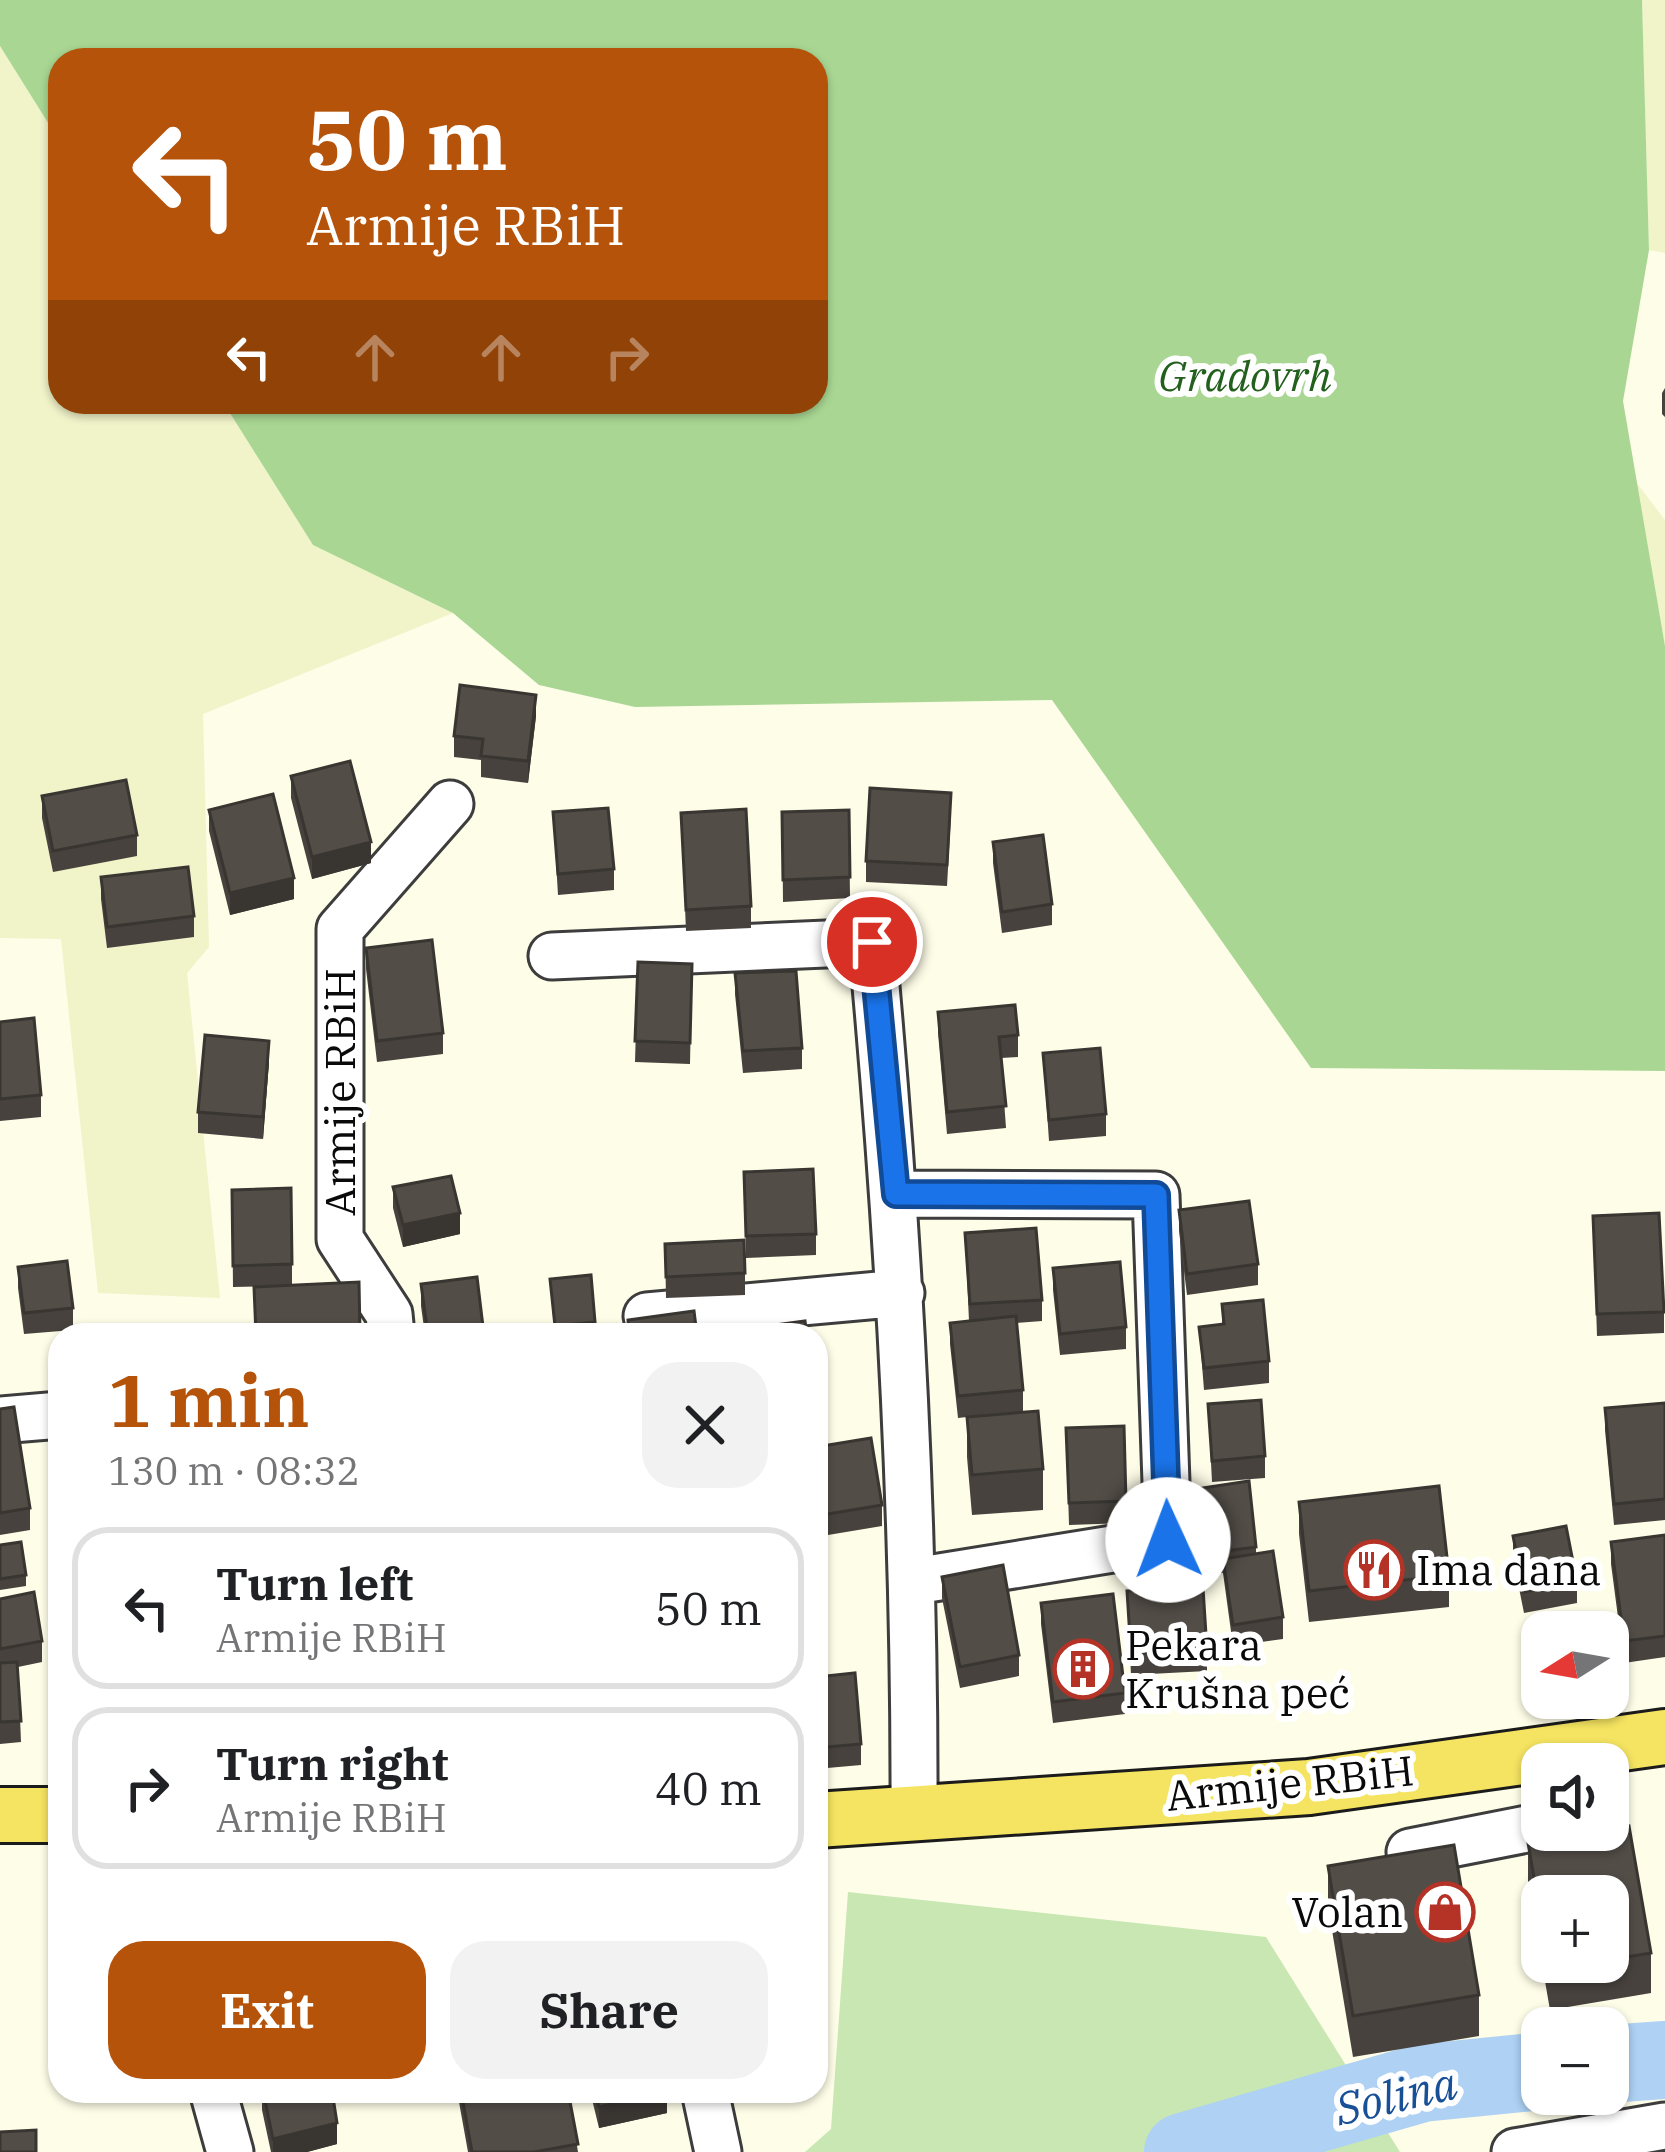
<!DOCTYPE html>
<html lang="en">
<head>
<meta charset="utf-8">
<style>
  body { margin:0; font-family:"IBM Plex Serif",serif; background:#f2f2f2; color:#202124; height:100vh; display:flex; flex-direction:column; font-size:45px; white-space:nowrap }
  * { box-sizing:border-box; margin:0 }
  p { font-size:39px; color:#757577 }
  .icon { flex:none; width:66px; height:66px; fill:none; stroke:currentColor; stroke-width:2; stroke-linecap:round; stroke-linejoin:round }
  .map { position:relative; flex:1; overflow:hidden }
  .panel { position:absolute; left:48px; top:1323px; width:780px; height:780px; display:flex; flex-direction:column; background:#fff; border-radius:36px; box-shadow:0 3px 9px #0004 }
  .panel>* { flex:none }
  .hud { position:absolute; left:48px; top:48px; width:780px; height:366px; border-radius:36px; box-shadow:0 3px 9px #0004; background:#b45309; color:#fff; overflow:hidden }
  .needle { width:78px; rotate:259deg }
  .buttons { position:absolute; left:1521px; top:1611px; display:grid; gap:24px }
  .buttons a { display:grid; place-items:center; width:108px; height:108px; border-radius:24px; background:#fff; box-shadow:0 3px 9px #0004; font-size:60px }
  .pin { position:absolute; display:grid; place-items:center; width:102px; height:102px; color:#fff; margin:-51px; border:6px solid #fff; border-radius:50%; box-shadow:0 3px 12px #0007 }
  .me { position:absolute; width:132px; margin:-66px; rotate:358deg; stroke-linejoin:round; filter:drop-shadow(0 0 9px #0008) }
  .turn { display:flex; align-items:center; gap:42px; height:252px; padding:0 60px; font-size:54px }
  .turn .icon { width:156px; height:156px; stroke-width:2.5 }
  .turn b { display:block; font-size:84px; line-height:102px }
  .lanes { display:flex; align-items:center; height:114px; padding:0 60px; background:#0003; justify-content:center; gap:60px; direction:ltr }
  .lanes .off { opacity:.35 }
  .round { display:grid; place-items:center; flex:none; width:126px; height:126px; border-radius:36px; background:#f2f2f2 }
  .summary { display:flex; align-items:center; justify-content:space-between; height:204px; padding:0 60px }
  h1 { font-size:72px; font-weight:800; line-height:90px; color:#b45309 }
  .cta { display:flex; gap:24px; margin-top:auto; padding:24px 60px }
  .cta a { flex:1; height:138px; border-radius:36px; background:#b45309; color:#fff; font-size:48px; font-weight:800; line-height:138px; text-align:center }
  .cta a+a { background:#f2f2f2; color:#202124 }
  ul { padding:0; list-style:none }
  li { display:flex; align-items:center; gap:36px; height:162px; margin:0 24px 18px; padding:0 36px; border:6px solid #e0e0e0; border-radius:36px }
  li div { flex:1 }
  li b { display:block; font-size:45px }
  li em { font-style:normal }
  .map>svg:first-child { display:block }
  .farmland { fill:#f1f3c9 }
  .green { fill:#c8e7b3 }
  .forest { fill:#a9d793 }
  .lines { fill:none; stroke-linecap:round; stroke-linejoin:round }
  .river { stroke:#aed1f4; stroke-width:78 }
  .minor-casing { stroke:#3d3d3d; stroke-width:51 }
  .major-casing { stroke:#1b1b1b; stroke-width:60 }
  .minor { stroke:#fff; stroke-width:45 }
  .major { stroke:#f5e461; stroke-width:54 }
  .wall { fill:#47423d; fill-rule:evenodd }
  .shaded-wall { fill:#393632 }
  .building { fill:#524d47; stroke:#393632; stroke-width:3 }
  .route-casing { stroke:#114b97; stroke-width:30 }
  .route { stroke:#1a73e8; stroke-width:21 }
  .labels { text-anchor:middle; stroke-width:12; stroke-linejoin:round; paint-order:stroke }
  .park-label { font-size:42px; font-style:italic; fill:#235f1d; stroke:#fff }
  .street-label { font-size:42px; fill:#0a0a0a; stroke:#fff }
  .poi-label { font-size:42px; fill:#0a0a0a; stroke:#fff; text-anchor:start }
  .water-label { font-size:45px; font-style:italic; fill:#185097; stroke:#fff }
</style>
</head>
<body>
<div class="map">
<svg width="1665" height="2152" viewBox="0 0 1665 2152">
  <rect width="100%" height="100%" fill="#fefde8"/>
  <path class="farmland" d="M1642,0H1665V253L1649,250Z
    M0,46L60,142V402H223L313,545L453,613L203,714L209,947L187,973L220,1298L98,1293L61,939L0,938Z
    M1636,482L1665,520V646Z"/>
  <path class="green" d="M848,1892L1266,1937L1400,2152H805L831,2129Z"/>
  <path class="forest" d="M0,0H1642L1649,250L1623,401L1665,646V1071L1311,1068L1052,700L635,707L539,685L453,613L313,545L223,402H816V60H60V142L0,46Z"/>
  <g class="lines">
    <path class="river" d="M1608,2064L1665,2060
      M1183,2152L1422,2083L1542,2071"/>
    <defs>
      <path id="minor" d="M552,956L872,942C899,1233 915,1522 914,1814
        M896,1194L1156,1195L1168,1540L915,1581
        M647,1316L901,1293
        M391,1335L389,1314L340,1239V929L450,804
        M0,1420L60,1415
        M1410,1852L1542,1826
        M213,2091L230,2152
        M705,2091L718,2152
        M1515,2152L1665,2126"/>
      <path id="major" d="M0,1815H60
        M816,1820L1309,1787L1665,1737"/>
    </defs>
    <use href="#minor" class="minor-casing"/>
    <use href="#major" class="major-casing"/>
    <use href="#minor" class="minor"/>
    <use href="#major" class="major"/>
  </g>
  <path class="wall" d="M1665,388V417L1662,414V393Z
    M536,716L528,783L481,777V760L454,757V736Z
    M291,776L371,863L312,879L291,798Z
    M42,796L137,835V856L53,872L42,818Z
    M209,810L294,899L230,915L209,831Z
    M849,810L850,898L783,902L782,812Z
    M553,812L614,869V890L558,895Z
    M681,813L751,906V928L686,931Z
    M951,815L947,886L866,882V861Z
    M993,842L1052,904V925L1002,933L993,863Z
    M101,877L194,916V937L107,948L101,899Z
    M366,948L443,1033V1054L377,1062L366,969Z
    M638,962L692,964L690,1064L635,1062Z
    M735,973L802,1048V1069L743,1073L735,994Z
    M938,1012L1018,1035V1057L1001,1058L1006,1128L947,1134L938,1033Z
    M0,1022L41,1095V1117L0,1121Z
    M1043,1053L1106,1114V1136L1049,1141Z
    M269,1062L263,1139L198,1133V1112Z
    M744,1172L816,1234V1255L746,1258Z
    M393,1187L460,1234L403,1247L393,1208Z
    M232,1190L292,1264V1285L360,1335H256L254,1287L289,1286L233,1287Z
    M1179,1210L1258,1264V1285L1187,1295L1179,1231Z
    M1593,1216L1664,1312V1333L1597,1336Z
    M965,1233L1042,1300V1321L1016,1323L1023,1390V1411L1043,1469V1510L972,1515L967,1457V1417L958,1418L950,1344V1323L969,1321Z
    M665,1244L745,1273V1295L666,1298Z
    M18,1267L73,1308V1330L24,1334L18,1288Z
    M1053,1268L1126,1327V1349L1060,1355L1053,1290Z
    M550,1279L595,1322V1333L572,1335H508L554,1329Z
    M421,1284L484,1335H425L421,1306Z
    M1222,1304L1269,1361V1383L1204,1390L1199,1327L1222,1325Z
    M1665,1403V1520L1614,1525L1605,1430V1408Z
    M1208,1404L1265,1456V1478L1212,1482Z
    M0,1409L30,1508V1530L0,1535Z
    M1124,1426L1126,1523L1069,1525L1066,1428Z
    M816,1447L882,1505V1526L816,1537Z
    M1196,1489L1256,1547V1554L1283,1617V1639L1233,1646L1223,1573L1203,1576L1196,1510Z
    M1299,1502L1449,1575V1607L1309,1622L1299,1534Z
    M1665,1535V1657L1624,1663L1611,1564V1542Z
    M1513,1536L1577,1582V1603L1524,1613L1513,1558Z
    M0,1545L26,1575V1586L0,1590Z
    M942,1577L1019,1655V1676L960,1688L942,1598Z
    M1127,1591L1207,1650V1671L1131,1675Z
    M0,1599L42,1641V1662L18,1667L21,1742L0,1744Z
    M1041,1603L1125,1693V1714L1053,1723L1041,1624Z
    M816,1677L861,1744V1765L816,1769Z
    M1629,1826L1651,1953V1993L1550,2010L1528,1884V1843ZM1542,1896H1608V1962H1542Z
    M1328,1866L1479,1995V2036L1353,2057L1328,1906Z
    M262,2091L337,2144L307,2152H271L262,2110Z
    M457,2091H568L578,2152H468Z
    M590,2091H667V2113L599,2128Z"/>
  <path class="shaded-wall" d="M536,695V716L528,783V761Z
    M371,842V863L312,879V857Z
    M294,878V899L230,915V893Z
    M269,1041V1062L263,1139V1117Z
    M460,1213V1234L403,1247V1225Z
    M667,2091V2113L599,2128V2107Z
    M337,2123V2144L307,2152H273V2139Z"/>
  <path class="building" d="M460,685L536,695L528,761L481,756L483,739L454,736Z
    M350,761L371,842L312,857L291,776Z
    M126,780L137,835L53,851L42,796Z
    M870,788L951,793L947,865L866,861Z
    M273,794L294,878L230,893L209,810Z
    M608,808L614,869L558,874L553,812Z
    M746,809L751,906L686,910L681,813Z
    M849,810L850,877L783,880L782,812Z
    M1043,835L1052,904L1002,912L993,842Z
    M188,867L194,916L107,927L101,877Z
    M432,940L443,1033L377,1041L366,948Z
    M638,962L692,964L690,1043L635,1041Z
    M796,971L802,1048L743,1051L735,973Z
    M1015,1005L1018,1035L999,1037L1006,1106L947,1112L938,1012Z
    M34,1018L41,1095L0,1099V1022Z
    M205,1035L269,1041L263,1117L198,1112Z
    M1100,1048L1106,1114L1049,1120L1043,1053Z
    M813,1169L816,1234L746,1236L744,1172Z
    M451,1176L460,1213L403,1225L393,1187Z
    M291,1188L292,1264L233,1266L232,1190Z
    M1249,1201L1258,1264L1187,1274L1179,1210Z
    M1659,1213L1664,1312L1597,1314L1593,1216Z
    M1036,1228L1042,1300L970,1304L965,1233Z
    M744,1240L745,1273L666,1277L665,1244Z
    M67,1261L73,1308L24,1313L18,1267Z
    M1120,1262L1126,1327L1060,1334L1053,1268Z
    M591,1275L595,1322L555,1326L550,1279Z
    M477,1277L484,1335H428L421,1284Z
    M359,1282L360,1335H256L254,1287Z
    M1263,1300L1269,1361L1204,1368L1199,1327L1224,1324L1222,1304Z
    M694,1311L697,1335H629L628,1320Z
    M1016,1316L1023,1390L958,1396L950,1323Z
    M805,1321L807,1335H745L744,1329Z
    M560,1328L561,1335H508Z
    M1261,1400L1265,1456L1212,1461L1208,1404Z
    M1665,1403V1499L1614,1504L1605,1408Z
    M14,1407L30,1508L0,1513V1409Z
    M1038,1411L1043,1469L972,1475L967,1417Z
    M1124,1426L1126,1501L1069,1503L1066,1428Z
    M871,1438L882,1505L816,1516V1447Z
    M1249,1481L1256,1547L1203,1554L1196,1489Z
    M1439,1486L1449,1575L1309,1591L1299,1502Z
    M1566,1526L1577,1582L1524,1592L1513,1536Z
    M1665,1535V1636L1624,1641L1611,1542Z
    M21,1542L26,1575L0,1579V1545Z
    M1273,1551L1283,1617L1233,1625L1223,1559Z
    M1003,1565L1019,1655L960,1667L942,1577Z
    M1203,1588L1207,1650L1131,1654L1127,1591Z
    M34,1592L42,1641L0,1649V1599Z
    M1113,1594L1125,1693L1053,1702L1041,1603Z
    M17,1662L21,1721L0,1722V1663Z
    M855,1673L861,1744L816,1748V1677Z
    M1629,1826L1651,1953L1608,1960V1896H1542V1923L1528,1843Z
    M1454,1845L1479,1995L1353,2016L1328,1866Z
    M1549,1962H1596L1550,1970Z
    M263,2091H332L337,2123L273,2139Z
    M461,2091H568L578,2144L534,2152H472Z
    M595,2091H667L599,2107Z
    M36,2130V2152H0V2132Z"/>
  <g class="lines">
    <defs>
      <path id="route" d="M872,942L896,1194L1156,1195L1168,1540"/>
    </defs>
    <use href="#route" class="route-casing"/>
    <use href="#route" class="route"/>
  </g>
  <defs>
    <symbol id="restaurant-ring" viewBox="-11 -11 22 22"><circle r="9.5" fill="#fff" stroke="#b53227" stroke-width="1.5"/><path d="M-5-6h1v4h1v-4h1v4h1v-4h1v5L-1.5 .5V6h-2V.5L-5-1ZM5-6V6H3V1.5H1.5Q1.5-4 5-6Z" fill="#b53227"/></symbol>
    <symbol id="building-ring" viewBox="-11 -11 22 22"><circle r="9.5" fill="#fff" stroke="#b53227" stroke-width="1.5"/><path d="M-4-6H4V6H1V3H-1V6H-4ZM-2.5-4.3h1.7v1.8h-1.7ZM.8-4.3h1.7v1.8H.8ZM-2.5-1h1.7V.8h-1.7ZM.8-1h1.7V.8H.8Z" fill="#b53227"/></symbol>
    <symbol id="shop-ring" viewBox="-11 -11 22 22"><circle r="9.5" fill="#fff" stroke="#b53227" stroke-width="1.5"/><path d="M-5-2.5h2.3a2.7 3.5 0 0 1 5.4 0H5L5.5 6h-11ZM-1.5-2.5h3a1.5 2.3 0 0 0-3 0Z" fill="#b53227"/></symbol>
  </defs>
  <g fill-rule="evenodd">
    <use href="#restaurant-ring" x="1341" y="1537" width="66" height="66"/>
    <use href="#building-ring" x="1050" y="1636" width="66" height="66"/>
    <use href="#shop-ring" x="1412" y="1879" width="66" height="66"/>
  </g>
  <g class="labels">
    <g class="park-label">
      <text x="1245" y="391">Gradovrh</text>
    </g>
    <g class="street-label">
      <text transform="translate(340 1092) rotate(-90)" y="15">Armije RBiH</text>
      <text transform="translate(1290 1783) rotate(-6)" y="15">Armije RBiH</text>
    </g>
    <g class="poi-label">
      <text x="1416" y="1585">Ima dana</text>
      <text x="1125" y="1660">Pekara<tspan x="1125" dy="48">Krušna peć</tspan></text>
      <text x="1403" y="1927" text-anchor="end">Volan</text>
    </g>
    <g class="water-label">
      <text transform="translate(1396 2096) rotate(-13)" y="16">Solina</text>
    </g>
  </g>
</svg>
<div class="buttons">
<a><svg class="needle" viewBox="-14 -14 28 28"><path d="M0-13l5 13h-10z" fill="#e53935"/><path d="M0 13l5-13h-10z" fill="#757577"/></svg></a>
<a><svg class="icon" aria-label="sound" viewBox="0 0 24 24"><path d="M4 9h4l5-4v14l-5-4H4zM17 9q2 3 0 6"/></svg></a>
<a>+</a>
<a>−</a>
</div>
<div class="pin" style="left:872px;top:942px;background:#d93025"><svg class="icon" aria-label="arrive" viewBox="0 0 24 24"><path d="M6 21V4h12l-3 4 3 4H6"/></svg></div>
<svg class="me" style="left:1168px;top:1540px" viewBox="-20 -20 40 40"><circle r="19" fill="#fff"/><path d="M0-13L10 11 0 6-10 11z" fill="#1a73e8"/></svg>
<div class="hud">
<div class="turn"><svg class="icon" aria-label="left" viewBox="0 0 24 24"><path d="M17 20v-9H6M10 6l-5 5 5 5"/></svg><div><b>50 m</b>Armije RBiH</div></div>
<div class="lanes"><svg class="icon" aria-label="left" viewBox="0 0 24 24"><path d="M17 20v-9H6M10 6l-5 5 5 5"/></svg><svg class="icon off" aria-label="ahead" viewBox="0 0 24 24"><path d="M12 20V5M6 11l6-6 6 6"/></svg><svg class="icon off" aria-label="ahead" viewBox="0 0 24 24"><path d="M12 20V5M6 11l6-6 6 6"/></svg><svg class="icon off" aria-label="right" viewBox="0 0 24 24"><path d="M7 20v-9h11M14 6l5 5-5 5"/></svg></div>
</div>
<section class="panel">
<div class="summary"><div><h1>1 min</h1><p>130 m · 08:32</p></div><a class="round"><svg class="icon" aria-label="close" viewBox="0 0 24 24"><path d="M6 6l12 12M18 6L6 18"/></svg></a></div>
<ul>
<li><svg class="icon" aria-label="left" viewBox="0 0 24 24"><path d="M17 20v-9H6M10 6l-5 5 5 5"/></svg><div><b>Turn left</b><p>Armije RBiH</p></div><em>50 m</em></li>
<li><svg class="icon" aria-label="right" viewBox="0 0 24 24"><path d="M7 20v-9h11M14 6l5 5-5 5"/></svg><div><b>Turn right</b><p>Armije RBiH</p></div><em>40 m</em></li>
</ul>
<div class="cta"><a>Exit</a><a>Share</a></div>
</section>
</div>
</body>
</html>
